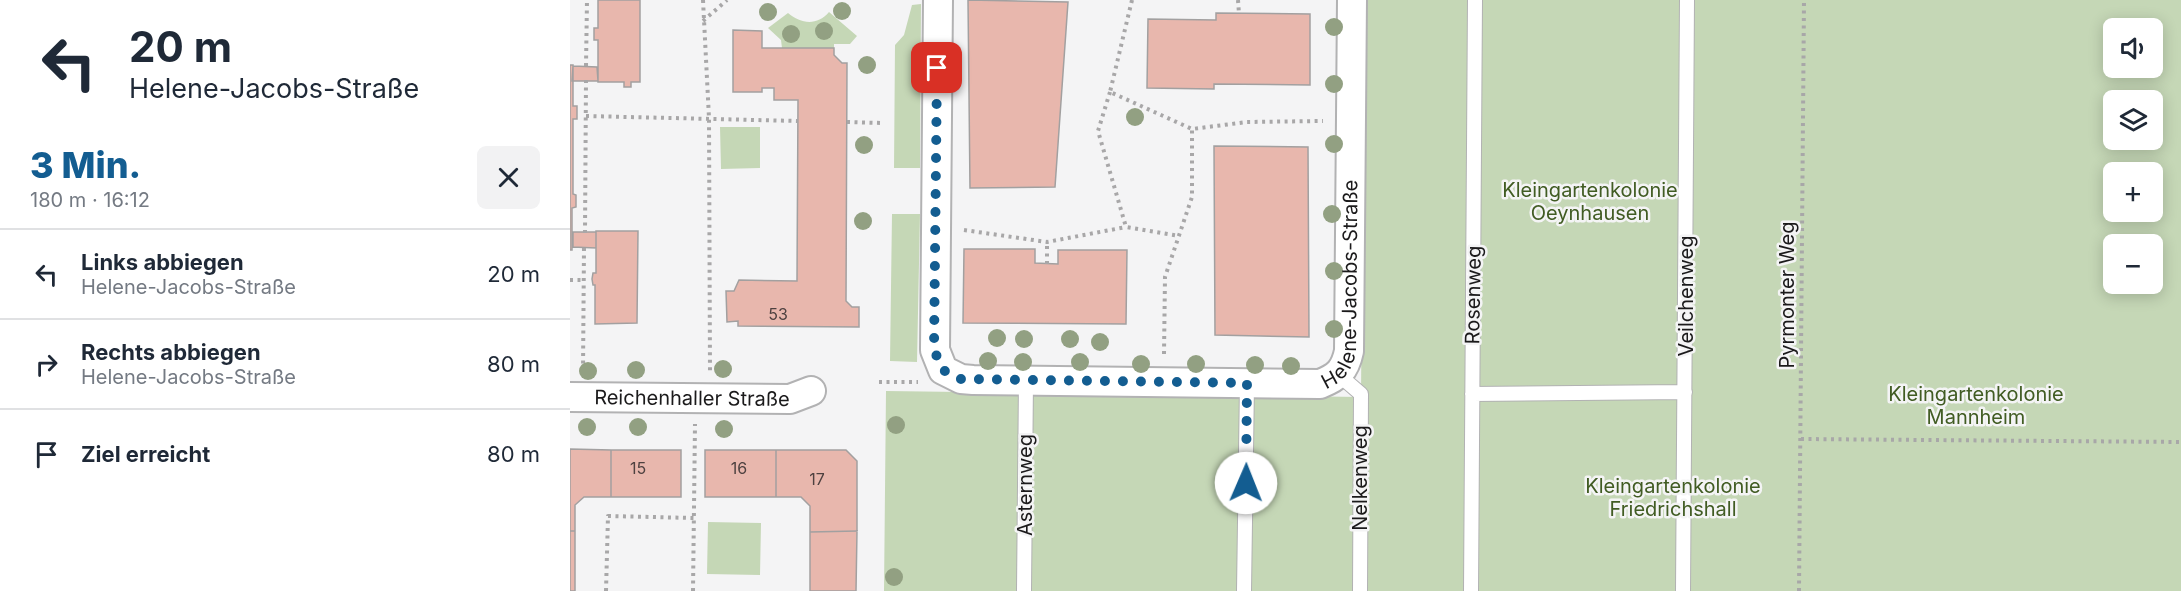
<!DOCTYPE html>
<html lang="de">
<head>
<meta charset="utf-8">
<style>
  body { margin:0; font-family:Inter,sans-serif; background:#f2f2f3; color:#1f2937; height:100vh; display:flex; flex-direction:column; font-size:22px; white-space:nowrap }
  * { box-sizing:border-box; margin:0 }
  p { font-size:20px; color:#747a83 }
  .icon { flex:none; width:33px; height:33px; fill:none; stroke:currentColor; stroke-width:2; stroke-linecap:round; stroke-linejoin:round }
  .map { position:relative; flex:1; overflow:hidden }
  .panel { display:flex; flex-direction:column; background:#fff; width:570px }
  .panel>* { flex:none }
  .banner { background:#fff; color:#1f2937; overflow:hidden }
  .tools { position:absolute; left:1533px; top:18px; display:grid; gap:12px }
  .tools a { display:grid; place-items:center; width:60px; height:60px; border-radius:9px; background:#fff; box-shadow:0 3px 15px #0003; font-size:30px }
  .pin { position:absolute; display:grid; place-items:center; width:51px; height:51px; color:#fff; margin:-26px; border-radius:12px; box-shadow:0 3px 9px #0006 }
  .me { position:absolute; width:66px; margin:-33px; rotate:1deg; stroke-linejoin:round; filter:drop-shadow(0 0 4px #0008) }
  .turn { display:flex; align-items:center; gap:21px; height:126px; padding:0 30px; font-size:27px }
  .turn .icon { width:78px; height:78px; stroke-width:2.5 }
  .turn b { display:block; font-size:42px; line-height:51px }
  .round { display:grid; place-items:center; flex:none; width:63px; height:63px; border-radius:9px; background:#f2f2f3 }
  .head { display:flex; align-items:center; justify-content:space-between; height:102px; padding:0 30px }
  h1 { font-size:36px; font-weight:800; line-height:45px; color:#135d91 }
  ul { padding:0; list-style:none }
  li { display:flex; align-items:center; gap:18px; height:90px; padding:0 30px; border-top:2px solid #e0e1e3 }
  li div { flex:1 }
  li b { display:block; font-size:22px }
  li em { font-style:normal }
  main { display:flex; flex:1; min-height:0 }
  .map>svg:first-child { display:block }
  .green { fill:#c5d7b6; fill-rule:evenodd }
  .building { fill:#e8b7ad; stroke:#a2a0a0; stroke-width:1.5 }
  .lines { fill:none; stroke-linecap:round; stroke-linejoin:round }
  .lane-casing { stroke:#b2b2b3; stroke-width:16 }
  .street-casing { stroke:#b2b2b3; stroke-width:32 }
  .path { stroke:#a8a7a8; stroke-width:4; stroke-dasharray:3 4.5; stroke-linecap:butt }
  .lane { stroke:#fff; stroke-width:14 }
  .street { stroke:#fff; stroke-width:28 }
  .tree { fill:#92a082 }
  .route { stroke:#135d91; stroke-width:10; stroke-dasharray:0 18 }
  .labels { text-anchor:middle; stroke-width:5; stroke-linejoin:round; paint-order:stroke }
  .number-label { font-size:16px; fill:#4e4140 }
  .park-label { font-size:20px; fill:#415c23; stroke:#f4f4f5 }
  .street-label { font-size:20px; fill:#1b1a1b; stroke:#f4f4f5 }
</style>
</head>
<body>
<main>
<section class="panel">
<div class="banner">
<div class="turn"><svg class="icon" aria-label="left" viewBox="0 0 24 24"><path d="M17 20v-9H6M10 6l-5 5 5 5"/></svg><div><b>20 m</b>Helene-Jacobs-Straße</div></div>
</div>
<div class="head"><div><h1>3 Min.</h1><p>180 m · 16:12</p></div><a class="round"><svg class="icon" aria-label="close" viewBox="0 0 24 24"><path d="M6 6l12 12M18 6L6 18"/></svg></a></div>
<ul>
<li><svg class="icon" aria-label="left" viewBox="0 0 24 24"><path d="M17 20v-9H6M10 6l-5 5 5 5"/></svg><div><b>Links abbiegen</b><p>Helene-Jacobs-Straße</p></div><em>20 m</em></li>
<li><svg class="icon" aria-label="right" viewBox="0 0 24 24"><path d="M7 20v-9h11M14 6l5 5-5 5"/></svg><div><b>Rechts abbiegen</b><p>Helene-Jacobs-Straße</p></div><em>80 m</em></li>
<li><svg class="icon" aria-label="arrive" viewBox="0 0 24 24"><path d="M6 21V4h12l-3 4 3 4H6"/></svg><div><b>Ziel erreicht</b></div><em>80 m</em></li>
</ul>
</section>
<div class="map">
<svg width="1611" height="591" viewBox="0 0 1611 591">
  <rect width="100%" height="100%" fill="#f4f4f5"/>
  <path class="green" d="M794,0H1611V591H314L316,391L791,397ZM1544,28H1582V68H1544ZM1544,100H1582V140H1544ZM1544,172H1582V212H1544ZM1544,244H1582V284H1544Z
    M351,4L350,168H324L325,45L334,35L342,5Z
    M259,12L287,36L280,44H264V48H212L211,40L198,28L218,13C231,24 247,26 259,12Z
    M150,127H190V168L151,169Z
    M322,214H350L347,362L320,361Z
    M138,522L191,523L190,575L137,574Z"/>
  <path class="building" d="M28,0H70V82H61V87H54V82H28V40H24V28H28Z
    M398,0L498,2L485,187L400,188Z
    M646,13L740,14V85L644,84V89L577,88L578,19L646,20Z
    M163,30L192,31V48H264V55L272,63H277L276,301L282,307H289V327L168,326V321L157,322L156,291H164L169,280L227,281L228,100H204V88H192V92H163Z
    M0,65H3V106H7V119H3V194L6,195V207L2,208V250H0Z
    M3,66L27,67L28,81H2Z
    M644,146L738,147L739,337L645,335Z
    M26,231H68L67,323L25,324V285H23L22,279L23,273H26Z
    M3,232H26V248L3,247Z
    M394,249H465V263L488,264V250H557L556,324L393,323Z
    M0,449L41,450V497H14L5,505V531H0Z
    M41,450H111V497H41Z
    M135,450H206V497H135Z
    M206,450H276L287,461V531L240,532V506L231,497H206Z
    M0,531H5V591H0Z
    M287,531L286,591H240V532Z"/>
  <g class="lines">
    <defs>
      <path id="lane" d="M769,375L791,394L790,591
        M902,394L1115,392
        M454,591L456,380
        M674,591L677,383
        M901,591L905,0
        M1113,591L1117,0"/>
      <g id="street">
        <path id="s1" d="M368,0L365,350L373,370L391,379L403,380L750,384C768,377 775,370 779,351L782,0"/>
        <path id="s2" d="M0,397L220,399L241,391"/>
      </g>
    </defs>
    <use href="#lane" class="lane-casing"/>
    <use href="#street" class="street-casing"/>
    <path class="path" d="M133,0L139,118L140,373
      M562,0L540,92L622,129
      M668,0L669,14
      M133,21L157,0
      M16,66L17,0
      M540,92L528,131L556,227L609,236
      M16,116L228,121
      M277,122L312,123
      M394,230L477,242L556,227
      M15,233L16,80
      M477,264V242
      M0,280H15
      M594,354L595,277L622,197V129L677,122L753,121
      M13,371L14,247
      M309,382H348
      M1231,439L1611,442
      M36,591L38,516L124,518
      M123,591L125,424
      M1229,591L1234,0"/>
    <use href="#lane" class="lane"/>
    <use href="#street" class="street"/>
  </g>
  <g class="tree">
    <circle cx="272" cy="11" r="9"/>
    <circle cx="198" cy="12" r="9"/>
    <circle cx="764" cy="27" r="9"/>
    <circle cx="254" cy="31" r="9"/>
    <circle cx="221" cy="34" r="9"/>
    <circle cx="297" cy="65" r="9"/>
    <circle cx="764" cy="84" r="9"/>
    <circle cx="565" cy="117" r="9"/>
    <circle cx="764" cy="144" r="9"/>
    <circle cx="294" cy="145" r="9"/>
    <circle cx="762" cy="214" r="9"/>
    <circle cx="293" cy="221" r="9"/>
    <circle cx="764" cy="271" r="9"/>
    <circle cx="764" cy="329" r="9"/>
    <circle cx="427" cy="338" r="9"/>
    <circle cx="454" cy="339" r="9"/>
    <circle cx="500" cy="339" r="9"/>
    <circle cx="530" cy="342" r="9"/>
    <circle cx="418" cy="361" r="9"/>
    <circle cx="453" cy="362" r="9"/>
    <circle cx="510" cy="362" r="9"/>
    <circle cx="571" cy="364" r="9"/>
    <circle cx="626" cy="364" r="9"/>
    <circle cx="685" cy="365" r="9"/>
    <circle cx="721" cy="366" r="9"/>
    <circle cx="153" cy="369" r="9"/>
    <circle cx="66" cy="370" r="9"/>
    <circle cx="18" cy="371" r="9"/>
    <circle cx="326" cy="425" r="9"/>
    <circle cx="17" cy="427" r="9"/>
    <circle cx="68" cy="427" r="9"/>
    <circle cx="154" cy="429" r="9"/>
    <circle cx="324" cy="577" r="9"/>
  </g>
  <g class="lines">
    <path class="route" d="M367,68L364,350L373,370L391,379L677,383L676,483"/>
  </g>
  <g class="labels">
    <g class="number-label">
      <text x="208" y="320">53</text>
      <text x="68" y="474">15</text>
      <text x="169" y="474">16</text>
      <text x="247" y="485">17</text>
    </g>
    <g class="park-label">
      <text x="1020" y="197">Kleingartenkolonie<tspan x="1020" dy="23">Oeynhausen</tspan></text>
      <text x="1406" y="401">Kleingartenkolonie<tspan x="1406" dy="23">Mannheim</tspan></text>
      <text x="1103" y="493">Kleingartenkolonie<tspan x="1103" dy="23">Friedrichshall</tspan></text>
    </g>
    <g class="street-label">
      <text dy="7" stroke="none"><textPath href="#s1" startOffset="861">Helene-Jacobs-Straße</textPath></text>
      <text transform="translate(903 295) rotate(-89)" y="7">Rosenweg</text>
      <text transform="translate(1217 295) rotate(-90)" y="7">Pyrmonter Weg</text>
      <text transform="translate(1116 296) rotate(-90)" y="7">Veilchenweg</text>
      <text dy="7" stroke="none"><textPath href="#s2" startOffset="122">Reichenhaller Straße</textPath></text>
      <text transform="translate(790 478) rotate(-90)" y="7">Nelkenweg</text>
      <text transform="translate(455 485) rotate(-90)" y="7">Asternweg</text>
    </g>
  </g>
</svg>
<div class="tools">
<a><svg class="icon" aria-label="sound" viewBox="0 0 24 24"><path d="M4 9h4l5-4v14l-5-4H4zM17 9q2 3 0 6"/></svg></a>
<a><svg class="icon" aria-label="layers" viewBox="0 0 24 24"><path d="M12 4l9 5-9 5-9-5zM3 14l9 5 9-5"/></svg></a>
<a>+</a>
<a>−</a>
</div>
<div class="pin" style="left:367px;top:68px;background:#d93025"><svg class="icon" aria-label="arrive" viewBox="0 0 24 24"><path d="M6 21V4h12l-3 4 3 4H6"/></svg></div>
<svg class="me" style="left:676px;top:483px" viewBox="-20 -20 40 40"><circle r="19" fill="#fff"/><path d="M0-13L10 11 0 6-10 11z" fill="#135d91"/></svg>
</div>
</main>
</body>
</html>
